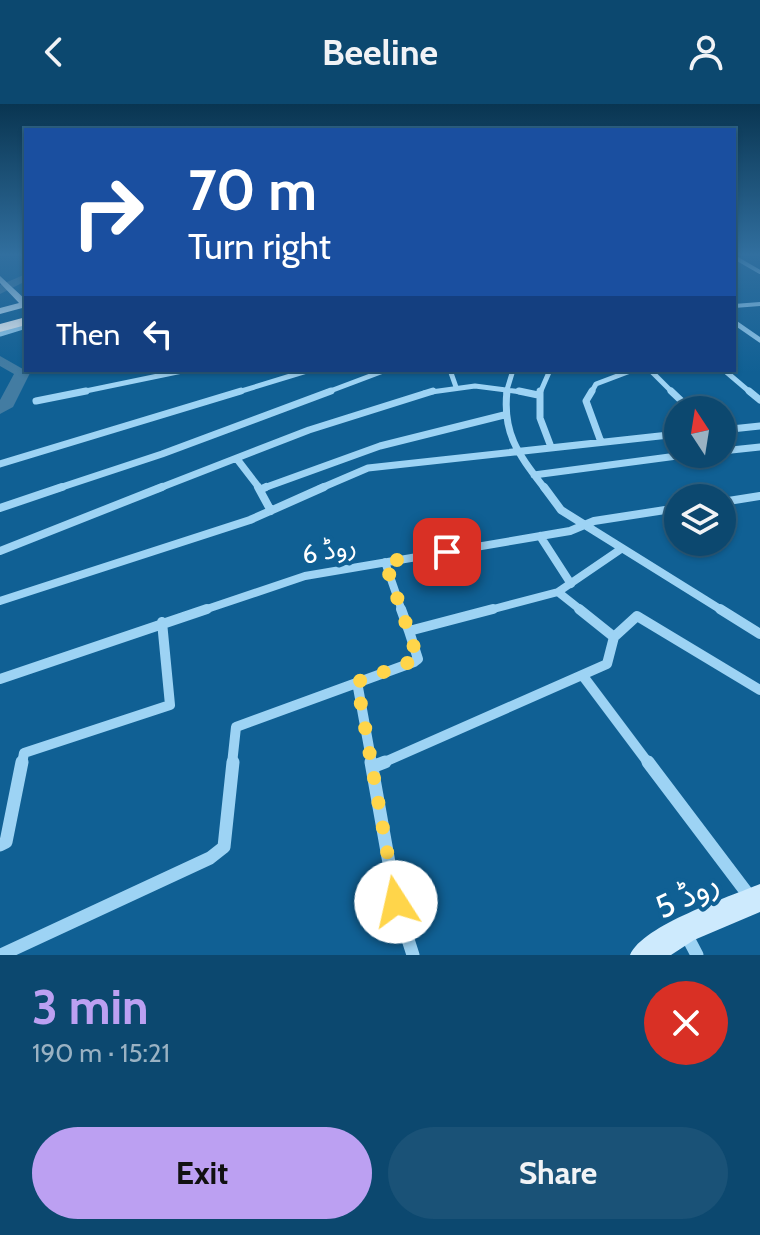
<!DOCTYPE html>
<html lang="en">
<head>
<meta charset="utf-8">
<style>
  body { margin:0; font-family:Cabin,"Noto Sans Arabic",sans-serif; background:#1a5277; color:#f1f3f6; height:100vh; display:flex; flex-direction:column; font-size:30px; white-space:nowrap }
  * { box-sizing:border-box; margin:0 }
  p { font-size:26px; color:#9ab2c3 }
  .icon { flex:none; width:44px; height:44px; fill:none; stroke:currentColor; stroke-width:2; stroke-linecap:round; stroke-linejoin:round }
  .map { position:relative; height:851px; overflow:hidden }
  .side { display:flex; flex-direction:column; background:#0c486f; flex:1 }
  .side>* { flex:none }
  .guide { position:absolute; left:24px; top:24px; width:712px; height:244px; border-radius:0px; box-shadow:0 2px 6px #0004,0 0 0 2px #2c6082; background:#1a4fa0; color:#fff; overflow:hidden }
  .needle { width:52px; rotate:348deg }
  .fabs { position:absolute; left:664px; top:292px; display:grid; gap:16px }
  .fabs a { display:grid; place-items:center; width:72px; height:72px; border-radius:50%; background:#0c486f; box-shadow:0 2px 6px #0004,0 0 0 2px #2c6082; font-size:40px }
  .pin { position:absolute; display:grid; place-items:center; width:68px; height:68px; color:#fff; margin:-34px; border-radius:16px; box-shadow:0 4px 12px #0006 }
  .me { position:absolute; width:88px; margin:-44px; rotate:350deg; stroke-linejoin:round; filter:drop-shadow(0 0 6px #0008) }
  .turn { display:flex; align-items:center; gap:28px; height:168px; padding:0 32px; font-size:36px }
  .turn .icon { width:104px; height:104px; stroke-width:2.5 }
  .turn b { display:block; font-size:56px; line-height:68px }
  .then { display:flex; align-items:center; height:76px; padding:0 32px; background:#0003; gap:16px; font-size:30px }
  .round { display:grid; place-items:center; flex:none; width:84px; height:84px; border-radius:42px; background:#1a5277 }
  .head { display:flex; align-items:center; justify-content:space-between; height:136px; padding:0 32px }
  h1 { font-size:48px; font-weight:700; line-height:60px; color:#bca0f2 }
  .action { display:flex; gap:16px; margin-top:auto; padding:16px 32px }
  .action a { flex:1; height:92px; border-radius:48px; background:#bca0f2; color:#111; font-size:32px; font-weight:700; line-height:92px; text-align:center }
  .action a+a { background:#1a5277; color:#f1f3f6 }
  header { display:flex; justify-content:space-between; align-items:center; height:104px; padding:0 32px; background:#0c486f; font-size:36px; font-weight:700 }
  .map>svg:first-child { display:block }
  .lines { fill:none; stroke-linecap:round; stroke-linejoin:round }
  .river { fill:#437ca2; fill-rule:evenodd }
  .street-far5 { stroke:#9dd3f4; stroke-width:4 }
  .street-far4 { stroke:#9dd3f4; stroke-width:5 }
  .street-far3 { stroke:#9dd3f4; stroke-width:7 }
  .street-far2 { stroke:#9dd3f4; stroke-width:8 }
  .street-far1 { stroke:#9dd3f4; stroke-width:10 }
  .street { stroke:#9dd3f4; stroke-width:13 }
  .secondary { fill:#cdeafd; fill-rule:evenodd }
  .highway { fill:#fff; fill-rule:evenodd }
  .route { stroke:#ffd54a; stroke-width:14; stroke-dasharray:0 25.2 }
  .labels { text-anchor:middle; stroke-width:8; stroke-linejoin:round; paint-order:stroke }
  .street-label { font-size:26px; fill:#fff; stroke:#106094 }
  .near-street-label { font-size:32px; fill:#fff; stroke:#106094 }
</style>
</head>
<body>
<header><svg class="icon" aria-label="back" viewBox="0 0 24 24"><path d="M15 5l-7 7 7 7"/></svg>Beeline<svg class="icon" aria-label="person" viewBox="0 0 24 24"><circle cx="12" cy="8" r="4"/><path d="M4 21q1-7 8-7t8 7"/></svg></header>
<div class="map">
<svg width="760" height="851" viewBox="0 0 760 851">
  <rect width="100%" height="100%" fill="#106094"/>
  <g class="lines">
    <path class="river" d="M26,170V177L0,190V181Z
      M0,252L30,269L13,303L0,310V296L14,270L0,262Z"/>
    <path class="street-far5" d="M734,153L760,168
      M734,202L760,200"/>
    <path class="street-far4" d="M734,218L760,236
      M0,230L26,222
      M450,266L456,283
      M650,266L673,289
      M724,266L751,289
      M76,289L187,266
      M235,289L310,266
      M325,289L386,266
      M424,289L475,282L529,289
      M506,289L513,266
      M540,289L550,266
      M591,289L596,280L633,266"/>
    <path class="street-far3" d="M507,287C502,331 520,352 545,385
      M519,287L538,291
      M540,287V314L551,343
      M592,287L586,297L601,338
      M671,287L691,306
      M749,287L760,296
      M36,297L86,287
      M722,326L760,322
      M722,347L760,343
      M237,355L260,385
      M0,360L241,287
      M534,371L692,350
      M56,385L162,350L331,287
      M157,385L309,326L433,287
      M261,385L380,342L504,311
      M319,385L368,364L678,330"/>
    <path class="street-far2" d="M258,383L271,407
      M544,383L561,406L723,507
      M260,386L266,383
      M722,398L760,392
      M0,404L62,383
      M540,432L571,480
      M0,447L162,383
      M385,458L402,507
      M558,488L582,507
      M0,497L250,416L324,383
      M201,507L305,472L570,427L594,417L678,404
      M486,507L558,488L621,445"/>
    <path class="street-far1" d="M401,505L409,527
      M579,505L614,533
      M720,505L760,530
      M583,572L649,660
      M0,575L207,505
      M357,578L372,660
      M22,660L24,649L170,601L162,518
      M232,660L236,623L414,558L418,555L409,527L493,505
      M380,660L607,560L614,533L637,512L760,586"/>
    <path class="street" d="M371,658L396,798L413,851
      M648,658L750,793
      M372,663L385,658
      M0,741L6,738L22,658
      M686,830L697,851
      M1,851L210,754L224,743L233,658"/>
    <path class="secondary" d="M0,172L26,196V203L0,210V204L19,199L0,179Z
      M760,780V808L694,836L671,851H630C643,821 729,793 760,780Z"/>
    <path class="highway" d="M26,213V221L0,228V220Z"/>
  </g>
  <linearGradient id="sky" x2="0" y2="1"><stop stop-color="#093551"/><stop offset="0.56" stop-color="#316f9f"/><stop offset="1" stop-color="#316f9f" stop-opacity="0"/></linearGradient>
  <rect width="760" height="269" fill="url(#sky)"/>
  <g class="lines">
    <path class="route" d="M396,798L357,578L418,555L385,458L447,448"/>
  </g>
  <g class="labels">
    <g class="street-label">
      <text transform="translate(329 446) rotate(-11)" y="9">روڈ 6</text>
    </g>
    <g class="near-street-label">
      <text transform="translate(687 791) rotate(-26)" y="11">روڈ 5</text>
    </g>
  </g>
</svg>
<div class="fabs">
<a><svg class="needle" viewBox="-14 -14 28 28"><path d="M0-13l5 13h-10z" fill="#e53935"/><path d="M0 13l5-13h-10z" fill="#9ab2c3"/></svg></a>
<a><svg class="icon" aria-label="layers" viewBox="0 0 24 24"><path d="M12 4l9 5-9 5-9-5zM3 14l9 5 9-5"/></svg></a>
</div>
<div class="pin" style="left:447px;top:448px;background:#d93025"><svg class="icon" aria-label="arrive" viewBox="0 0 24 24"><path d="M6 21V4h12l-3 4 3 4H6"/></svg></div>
<svg class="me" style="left:396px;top:798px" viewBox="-20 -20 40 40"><circle r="19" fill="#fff"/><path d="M0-13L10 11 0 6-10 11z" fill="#ffd54a"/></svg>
<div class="guide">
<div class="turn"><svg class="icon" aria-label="right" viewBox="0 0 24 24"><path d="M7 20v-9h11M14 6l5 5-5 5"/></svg><div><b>70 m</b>Turn right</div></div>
<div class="then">Then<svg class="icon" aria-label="left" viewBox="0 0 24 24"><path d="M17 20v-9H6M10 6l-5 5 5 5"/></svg></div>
</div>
</div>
<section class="side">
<div class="head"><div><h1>3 min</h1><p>190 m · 15:21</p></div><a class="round" style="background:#d93025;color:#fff"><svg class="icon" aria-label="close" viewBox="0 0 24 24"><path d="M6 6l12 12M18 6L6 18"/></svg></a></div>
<div class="action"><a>Exit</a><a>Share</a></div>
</section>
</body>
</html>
